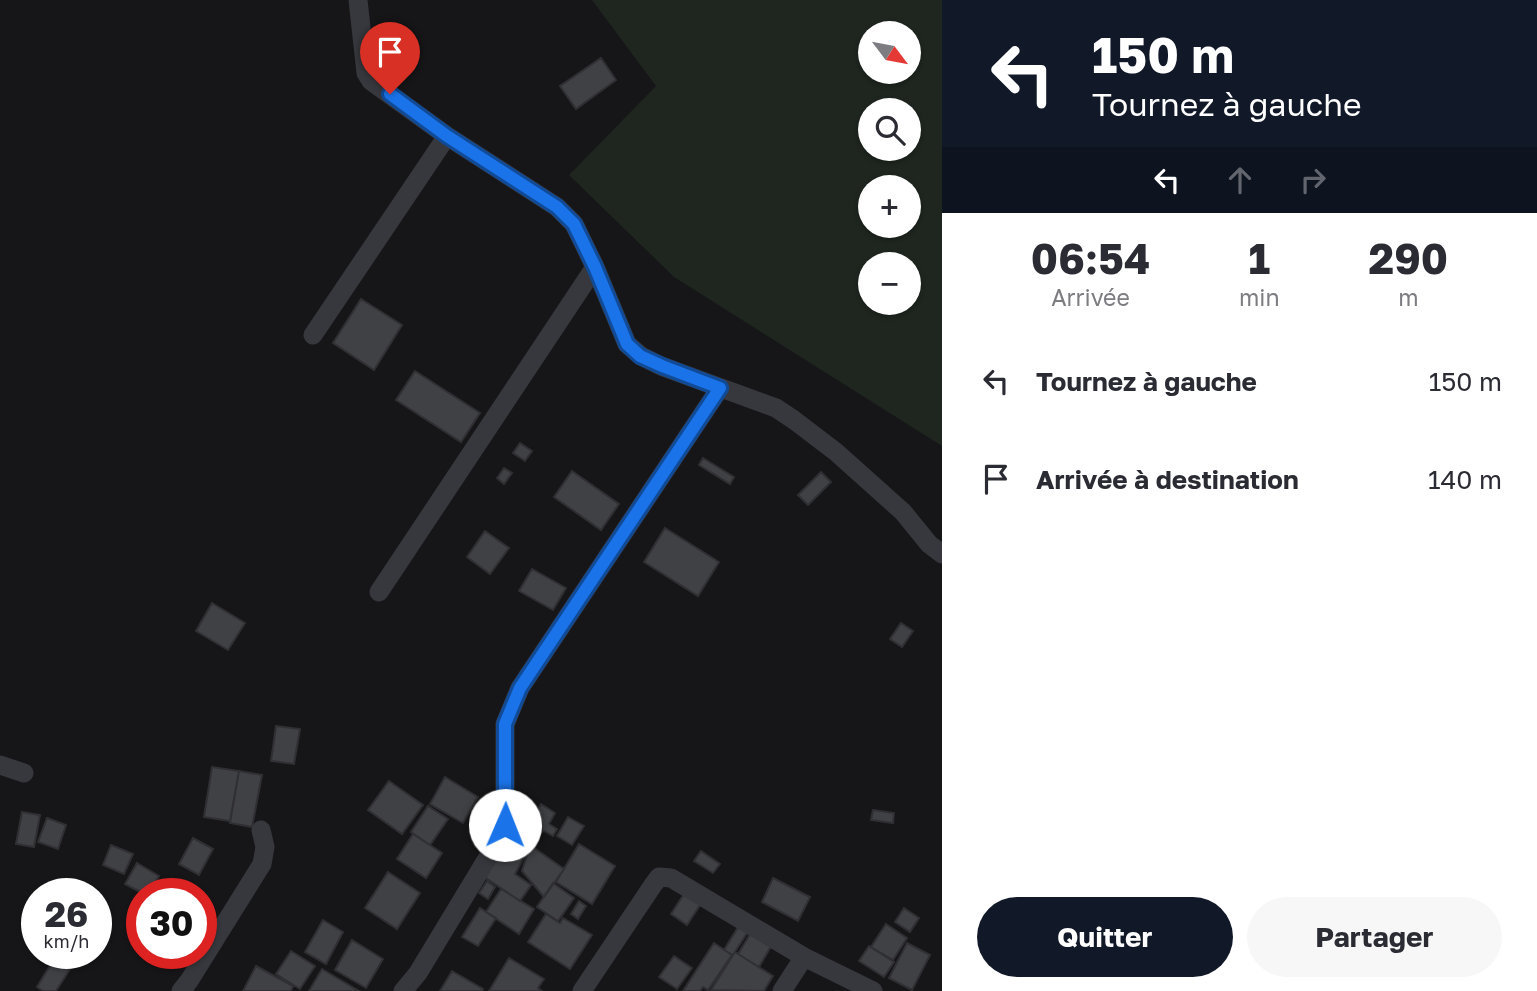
<!DOCTYPE html>
<html lang="fr">
<head>
<meta charset="utf-8">
<style>
  body { margin:0; font-family:"Golos Text",sans-serif; background:#f7f7f7; color:#2b2b33; height:100vh; display:flex; flex-direction:column; font-size:26px; white-space:nowrap }
  * { box-sizing:border-box; margin:0 }
  p { font-size:23px; color:#7c7c81 }
  .icon { flex:none; width:38px; height:38px; fill:none; stroke:currentColor; stroke-width:2; stroke-linecap:round; stroke-linejoin:round }
  .map { position:relative; flex:1; overflow:hidden }
  .panel { display:flex; flex-direction:column; background:#fff; width:595px }
  .panel>* { flex:none }
  .banner { background:#111827; color:#fff; overflow:hidden }
  .needle { width:46px; rotate:122deg }
  .tools { position:absolute; left:858px; top:21px; display:grid; gap:14px }
  .tools a { display:grid; place-items:center; width:63px; height:63px; border-radius:50%; background:#fff; box-shadow:0 2px 5px #0004; font-size:35px }
  .speed { position:absolute; left:21px; top:878px; display:flex; gap:14px; font-size:35px; font-weight:700; text-align:center }
  .speed>* { display:grid; place-content:center; width:91px; height:91px; border-radius:50%; background:#fff; box-shadow:0 2px 5px #0004; line-height:1 }
  .speed small { font-size:18px; font-weight:400 }
  .speed .limit { border:10px solid #d22; background:#fff; color:#111 }
  .pin { position:absolute; display:grid; place-items:center; width:60px; height:60px; color:#fff; margin:-72px -30px; border-radius:50% 50% 50% 0; rotate:-45deg; box-shadow:0 0 7px #0007 }
  .pin .icon { rotate:45deg }
  .me { position:absolute; width:77px; margin:-38px; rotate:1deg; stroke-linejoin:round; filter:drop-shadow(0 0 5px #0008) }
  .turn { display:flex; align-items:center; gap:24px; height:147px; padding:0 35px; font-size:32px }
  .turn .icon { width:91px; height:91px; stroke-width:2.5 }
  .turn b { display:block; font-size:49px; line-height:60px }
  .lanes { display:flex; align-items:center; height:66px; padding:0 35px; background:#0003; justify-content:center; gap:35px; direction:ltr }
  .lanes .off { opacity:.35 }
  .eta { display:flex; justify-content:space-evenly; align-items:center; height:119px; text-align:center }
  .eta b { font-size:42px; font-weight:700; line-height:49px }
  .button { display:flex; gap:14px; margin-top:auto; padding:14px 35px }
  .button a { flex:1; height:80px; border-radius:42px; background:#111827; color:#fff; font-size:28px; font-weight:700; line-height:80px; text-align:center }
  .button a+a { background:#f7f7f7; color:#2b2b33 }
  ul { padding:0; list-style:none }
  li { display:flex; align-items:center; gap:21px; height:98px; padding:0 35px }
  li div { flex:1 }
  li b { display:block; font-size:26px }
  li em { font-style:normal }
  main { display:flex; flex:1; min-height:0 }
  .map>svg:first-child { display:block }
  .green { fill:#1e261f; fill-rule:evenodd }
  .building { fill:#404145; stroke:#303034; stroke-width:2 }
  .lines { fill:none; stroke-linecap:round; stroke-linejoin:round }
  .minor { stroke:#37383d; stroke-width:19 }
  .route-casing { stroke:#114b97; stroke-width:18 }
  .route { stroke:#1a73e8; stroke-width:12 }
</style>
</head>
<body>
<main>
<div class="map">
<svg width="942" height="991" viewBox="0 0 942 991">
  <rect width="100%" height="100%" fill="#161618"/>
  <path class="green" d="M592,0H942V446L674,277L569,175L656,86ZM870,33H908V72H870ZM870,110H908V149H870ZM870,187H908V226H870ZM870,264H908V303H870Z"/>
  <path class="building" d="M601,58L616,80L576,109L560,86Z
    M361,299L402,325L374,370L333,343Z
    M415,371L480,413L461,442L396,400Z
    M520,443L532,451L525,461L513,453Z
    M703,458L734,477L730,484L699,465Z
    M504,468L512,473L504,484L497,478Z
    M572,471L619,504L601,530L554,497Z
    M821,472L831,482L808,505L798,495Z
    M665,528L719,562L698,596L644,562Z
    M485,531L509,548L490,574L467,557Z
    M532,569L566,588L553,610L519,591Z
    M212,603L245,623L228,650L196,631Z
    M901,623L913,631L902,647L890,639Z
    M276,726L300,729L294,764L271,761Z
    M212,767L239,771L230,821L204,817Z
    M239,771L262,775L252,827L230,823Z
    M445,777L478,797L463,823L430,804Z
    M389,781L423,805L402,834L368,810Z
    M541,804L555,813L549,824L557,829L553,836L544,831L539,833L528,826Z
    M428,806L448,819L430,845L411,832Z
    M873,810L894,813L893,823L871,820Z
    M22,812L40,815L34,847L16,844Z
    M568,817L584,826L572,845L557,836Z
    M47,818L66,825L58,849L38,842Z
    M413,834L442,853L426,878L397,859Z
    M193,838L213,849L199,875L179,864Z
    M505,844L524,857L515,874L531,885L520,901L483,876Z
    M579,844L615,866L592,904L556,882Z
    M111,845L133,854L124,874L103,865Z
    M530,845L564,869L544,897L522,871Z
    M701,851L720,864L713,873L694,861Z
    M137,863L159,876L148,894H144L125,884Z
    M388,872L420,893L397,929L365,908Z
    M773,878L810,897L798,921L762,902Z
    M487,881L495,887L488,899L479,893Z
    M553,883L574,898L558,921L537,907Z
    M688,888L704,899L687,925L671,914Z
    M501,889L534,909L519,934L486,912Z
    M579,901L586,906L578,919L571,914Z
    M480,908L496,918L478,946L462,937Z
    M904,908L919,918L910,932L895,922Z
    M546,914L560,923L563,918L592,935L570,969L528,942Z
    M323,920L343,932L326,964L305,952Z
    M740,924L749,930L733,955L724,950Z
    M886,924L907,938L893,960L871,947Z
    M752,931L773,943L759,967L738,954Z
    M352,940L383,959L366,988L335,970Z
    M714,943L732,955L708,990L703,987L700,991H683Z
    M907,943L930,955L912,990L889,978Z
    M869,946L894,962L884,977L859,961Z
    M291,951L315,966L300,989L276,974Z
    M735,952L773,976L764,991L711,990Z
    M57,954H71L77,958L56,991H43L37,987Z
    M674,956L692,968L677,989L659,977Z
    M509,958L544,979L538,988L542,991H489Z
    M256,966L293,986L291,991H243Z
    M322,969L359,991H309Z
    M452,971L483,989L482,991H440Z"/>
  <g class="lines">
    <path class="minor" d="M358,0L366,73L371,81L447,136L557,207L574,224L595,267L627,344L641,356L661,366L776,408L794,420L836,452L903,512L929,544L942,554
      M313,335L447,136
      M379,592L595,267
      M0,765L24,773
      M181,991L189,981L262,864L265,847L261,830
      M403,991L418,973L496,844L505,825V724L520,688L720,388
      M582,991L653,885L659,877L671,878L804,957L873,991
      M782,991L804,957"/>
  </g>
  <g class="lines">
    <defs>
      <path id="route" d="M390,94L447,136L557,207L574,224L595,267L627,344L640,356L662,366L720,388L520,688L505,724V825"/>
    </defs>
    <use href="#route" class="route-casing"/>
    <use href="#route" class="route"/>
  </g>
</svg>
<div class="tools">
<a><svg class="needle" viewBox="-14 -14 28 28"><path d="M0-13l5 13h-10z" fill="#e53935"/><path d="M0 13l5-13h-10z" fill="#7c7c81"/></svg></a>
<a><svg class="icon" aria-label="search" viewBox="0 0 24 24"><circle cx="10" cy="10" r="6"/><path d="M15 15l6 6"/></svg></a>
<a>+</a>
<a>−</a>
</div>
<div class="speed"><div>26<small>km/h</small></div><div class="limit">30</div></div>
<div class="pin" style="left:390px;top:94px;background:#d93025"><svg class="icon" aria-label="arrive" viewBox="0 0 24 24"><path d="M6 21V4h12l-3 4 3 4H6"/></svg></div>
<svg class="me" style="left:505px;top:825px" viewBox="-20 -20 40 40"><circle r="19" fill="#fff"/><path d="M0-13L10 11 0 6-10 11z" fill="#1a73e8"/></svg>
</div>
<section class="panel">
<div class="banner">
<div class="turn"><svg class="icon" aria-label="left" viewBox="0 0 24 24"><path d="M17 20v-9H6M10 6l-5 5 5 5"/></svg><div><b>150 m</b>Tournez à gauche</div></div>
<div class="lanes"><svg class="icon" aria-label="left" viewBox="0 0 24 24"><path d="M17 20v-9H6M10 6l-5 5 5 5"/></svg><svg class="icon off" aria-label="ahead" viewBox="0 0 24 24"><path d="M12 20V5M6 11l6-6 6 6"/></svg><svg class="icon off" aria-label="right" viewBox="0 0 24 24"><path d="M7 20v-9h11M14 6l5 5-5 5"/></svg></div>
</div>
<div class="eta">
<div><b>06:54</b><p>Arrivée</p></div>
<div><b>1</b><p>min</p></div>
<div><b>290</b><p>m</p></div>
</div>
<ul>
<li><svg class="icon" aria-label="left" viewBox="0 0 24 24"><path d="M17 20v-9H6M10 6l-5 5 5 5"/></svg><div><b>Tournez à gauche</b></div><em>150 m</em></li>
<li><svg class="icon" aria-label="arrive" viewBox="0 0 24 24"><path d="M6 21V4h12l-3 4 3 4H6"/></svg><div><b>Arrivée à destination</b></div><em>140 m</em></li>
</ul>
<div class="button"><a>Quitter</a><a>Partager</a></div>
</section>
</main>
</body>
</html>
